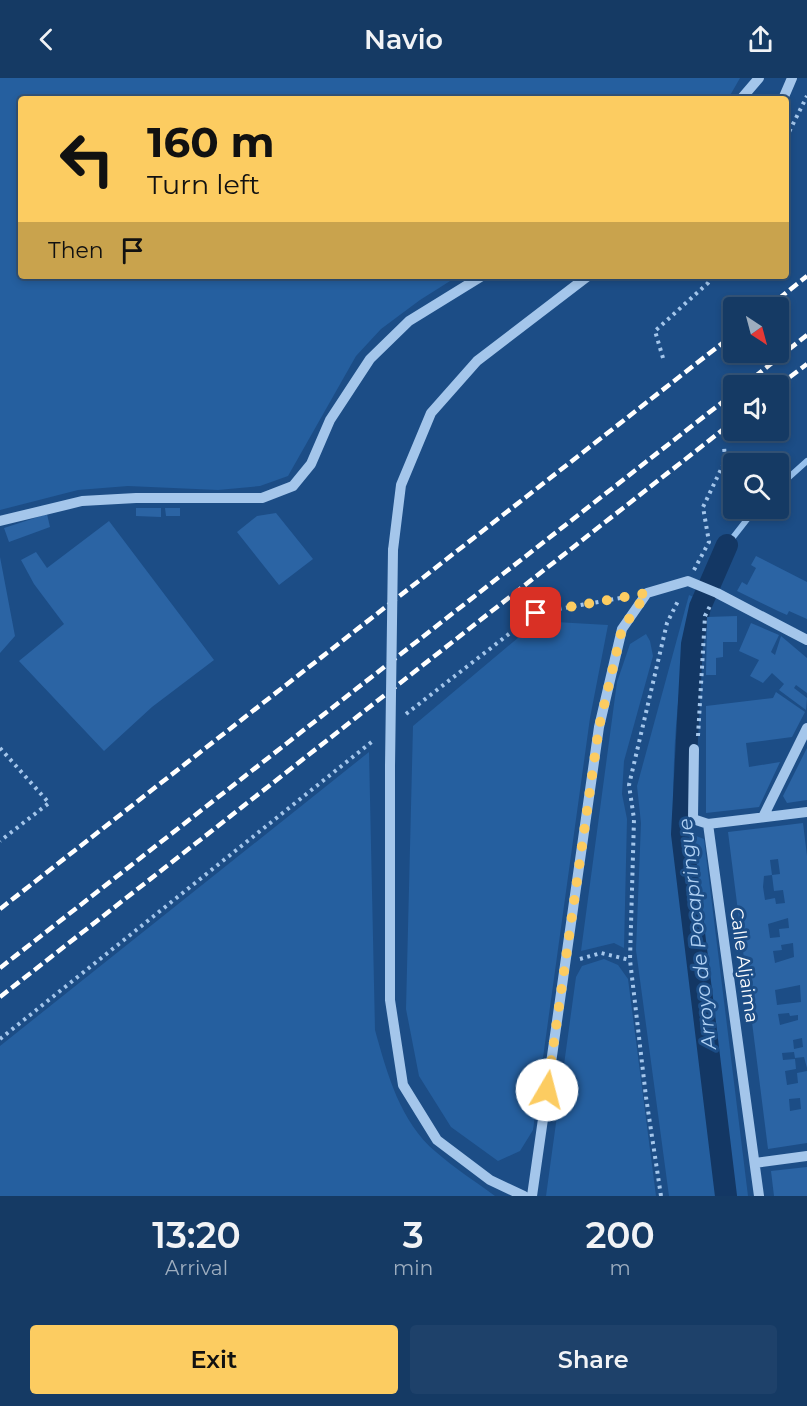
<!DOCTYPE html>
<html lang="en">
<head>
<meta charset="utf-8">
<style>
  body { margin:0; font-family:Montserrat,sans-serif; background:#1e416a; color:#f1f3f6; height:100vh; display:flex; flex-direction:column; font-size:22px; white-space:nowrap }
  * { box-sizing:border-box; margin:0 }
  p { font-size:20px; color:#9dadbf }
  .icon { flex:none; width:33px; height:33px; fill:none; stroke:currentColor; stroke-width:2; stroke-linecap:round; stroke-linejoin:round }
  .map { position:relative; height:1118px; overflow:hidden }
  .details { display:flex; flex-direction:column; background:#153a64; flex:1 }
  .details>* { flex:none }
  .hud { position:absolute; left:18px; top:18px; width:771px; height:183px; border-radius:6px; box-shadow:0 3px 9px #0003,0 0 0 2px #345478; background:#fccc61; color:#111; overflow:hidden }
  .needle { width:39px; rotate:144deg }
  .controls { position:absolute; left:723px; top:219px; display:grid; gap:12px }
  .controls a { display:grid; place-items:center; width:66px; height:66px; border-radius:6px; background:#153a64; box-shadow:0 3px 9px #0003,0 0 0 2px #345478; font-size:30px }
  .pin { position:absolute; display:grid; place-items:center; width:51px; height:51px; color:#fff; margin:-26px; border-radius:12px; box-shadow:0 3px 9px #0006 }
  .me { position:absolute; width:66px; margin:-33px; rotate:8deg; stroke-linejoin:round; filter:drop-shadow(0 0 4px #0008) }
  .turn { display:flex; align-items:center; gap:21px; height:126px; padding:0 30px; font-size:27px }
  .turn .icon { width:78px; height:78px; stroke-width:2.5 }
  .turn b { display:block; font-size:42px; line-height:51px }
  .then { display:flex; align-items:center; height:57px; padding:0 30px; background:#0003; gap:12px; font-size:22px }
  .eta { display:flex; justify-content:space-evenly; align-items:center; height:102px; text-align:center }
  .eta b { font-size:36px; font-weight:600; line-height:42px }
  .button { display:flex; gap:12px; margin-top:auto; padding:12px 30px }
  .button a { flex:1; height:69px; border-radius:6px; background:#fccc61; color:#111; font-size:24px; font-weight:600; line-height:69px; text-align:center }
  .button a+a { background:#1e416a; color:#f1f3f6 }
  header { display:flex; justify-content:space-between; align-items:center; height:78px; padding:0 30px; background:#153a64; font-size:27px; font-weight:600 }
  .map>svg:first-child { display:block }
  .green { fill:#255f9f }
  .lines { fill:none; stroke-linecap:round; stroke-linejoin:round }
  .stream { stroke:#97c1ed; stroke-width:6 }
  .canal { stroke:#133764; stroke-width:22 }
  .building { fill:#2b64a4; fill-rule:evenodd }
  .path { stroke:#a4c6eb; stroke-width:4; stroke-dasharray:3 4.5; stroke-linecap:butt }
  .minor { stroke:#a4c6eb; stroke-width:10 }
  .rail { stroke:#fff; stroke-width:4.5; stroke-dasharray:10 4.5; stroke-linecap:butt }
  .minor-bridge { stroke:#a4c6eb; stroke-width:10 }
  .route { stroke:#fccc61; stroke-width:10; stroke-dasharray:0 18 }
  .labels { text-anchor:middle; stroke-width:6; stroke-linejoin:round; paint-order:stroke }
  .street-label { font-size:18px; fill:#fff; stroke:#1c4d86 }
  .water-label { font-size:20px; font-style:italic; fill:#afd0f3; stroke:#1c4d86 }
</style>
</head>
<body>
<header><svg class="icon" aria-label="back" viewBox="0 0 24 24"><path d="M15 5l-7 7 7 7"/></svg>Navio<svg class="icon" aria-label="share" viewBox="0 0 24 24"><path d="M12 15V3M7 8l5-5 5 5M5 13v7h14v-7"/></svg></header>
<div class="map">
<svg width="807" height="1118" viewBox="0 0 807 1118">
  <rect width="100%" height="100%" fill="#1c4d86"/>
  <path class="green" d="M0,0H740L728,21H21V198H458L420,222L381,251L356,278L288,398L260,408L218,412L128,408L78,412L0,432Z
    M689,517L696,520C676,600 671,686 674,768L718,1118H669L636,872L641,745L637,708Z
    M538,543L608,547L590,640L533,1052L520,1073L498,1083L451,1049L419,998L406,931L413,648Z
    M646,556L650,563L653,578L624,683L622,716L627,741L624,870L614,865L581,873L617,604L630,566Z
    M369,674L375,952C387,995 400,1044 436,1074C454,1090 475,1103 495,1118H0V968Z
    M691,756L704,761L748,1118H734Z
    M604,881L618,887L628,901L656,1118H546L576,899L582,888Z"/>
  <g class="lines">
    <path class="stream" d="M778,409L807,383
      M727,467L756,430"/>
    <path class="canal" d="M726,1118L682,756L692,566L700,529L727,467"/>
  </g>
  <path class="building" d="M136,430H161V439L136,438Z
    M165,430H180V438H166Z
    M276,435L313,481L279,507L237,454L257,438Z
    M47,436L50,449L9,464L4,450Z
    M109,443L214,582L152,629L104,673L19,583L64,546L34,506L21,482L36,474L47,490Z
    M756,478L807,504V541L789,533L787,537L778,533L737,513L742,504L747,507L756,490L751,487Z
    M0,479L15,558L0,575Z
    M737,538V564H723V579L716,580V597H706L707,539Z
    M751,545L779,557L771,574L775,577L781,558L807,580V615L796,607L794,610L807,620L806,632L779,612L784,606L772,595L763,605L750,598L759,582L739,573Z
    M776,614L805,634L792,659L746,665L749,689L780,684L759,729L706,735V628L773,620Z
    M807,670V722L787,725L783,718Z
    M803,745L807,778V990L804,979L795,980L794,974L782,975L783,982L795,981L796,991L785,993L787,1007L798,1005L797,995L807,993V1065L768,1071L728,754ZM778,781L780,796L772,797L774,813L783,812L785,825L776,826L775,820L765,822L763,809L764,798L772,797L770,782ZM788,840L789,850L779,851L780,859L770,860L768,846ZM793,865L794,879L775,885L773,873L782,872L781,867ZM800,907L801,924L777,927L775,912ZM789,935L790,938L798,937V942L780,947L778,936ZM802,960L803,969L794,971L793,962ZM800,1020L801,1031L790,1033L789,1021Z
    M807,1089V1118H774L771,1093Z"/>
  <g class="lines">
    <path class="path" d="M786,60L807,18
      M663,280L655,253L708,205L712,198
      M694,492L709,464L703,429L725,383L724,367
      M406,636L536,535L626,519
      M698,658L705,538L711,526
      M0,670L49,725L0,763
      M580,881L601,875L630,882
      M0,961L374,662
      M661,1118L646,1019L630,882L634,741L629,707L667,545L678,523"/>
    <path class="minor" d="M741,21L759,0
      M783,21L792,0
      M0,443L82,423L136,420H262L293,408L311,386L330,342L370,281L409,243L482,198
      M393,472L401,407L431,335L477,283L588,198
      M694,671L693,741L708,746L807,734
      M390,688V922L403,1007L437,1062L490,1102L524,1118
      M763,739L807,650
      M708,746L759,1118
      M755,1085L807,1078
      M532,1118L599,649L622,551L647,515L688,503L717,515L807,562"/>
    <path class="rail" d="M767,230L807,198
      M743,308L807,257
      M778,308L807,286
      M0,831L734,256
      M0,890L734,315
      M0,919L734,343"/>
    <path class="minor-bridge" d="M390,688L393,472"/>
  </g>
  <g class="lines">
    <path class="route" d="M536,535L647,515L622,551L599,649L547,1012"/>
  </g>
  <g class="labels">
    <g class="street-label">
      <text transform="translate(744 887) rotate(82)" y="6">Calle Aljaima</text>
    </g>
    <g class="water-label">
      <text transform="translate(697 856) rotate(-96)" y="7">Arroyo de Pocapringue</text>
    </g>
  </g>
</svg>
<div class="controls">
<a><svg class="needle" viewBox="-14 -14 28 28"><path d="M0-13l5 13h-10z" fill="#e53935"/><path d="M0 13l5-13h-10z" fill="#9dadbf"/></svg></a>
<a><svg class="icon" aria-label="sound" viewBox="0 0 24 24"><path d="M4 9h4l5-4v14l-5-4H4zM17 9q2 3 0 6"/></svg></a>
<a><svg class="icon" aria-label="search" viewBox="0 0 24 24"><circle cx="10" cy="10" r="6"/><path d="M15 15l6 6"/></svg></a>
</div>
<div class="pin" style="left:536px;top:535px;background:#d93025"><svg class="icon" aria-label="arrive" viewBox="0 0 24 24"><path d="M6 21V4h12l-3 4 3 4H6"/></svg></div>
<svg class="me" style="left:547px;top:1012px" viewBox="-20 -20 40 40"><circle r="19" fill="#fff"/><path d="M0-13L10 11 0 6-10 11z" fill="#fccc61"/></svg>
<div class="hud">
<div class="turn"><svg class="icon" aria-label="left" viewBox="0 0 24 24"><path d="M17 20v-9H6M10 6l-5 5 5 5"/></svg><div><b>160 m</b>Turn left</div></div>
<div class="then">Then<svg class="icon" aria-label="arrive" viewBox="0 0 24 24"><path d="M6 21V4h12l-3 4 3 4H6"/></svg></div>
</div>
</div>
<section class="details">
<div class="eta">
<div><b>13:20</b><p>Arrival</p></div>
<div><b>3</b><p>min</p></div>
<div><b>200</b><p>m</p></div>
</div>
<div class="button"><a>Exit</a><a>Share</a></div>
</section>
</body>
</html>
